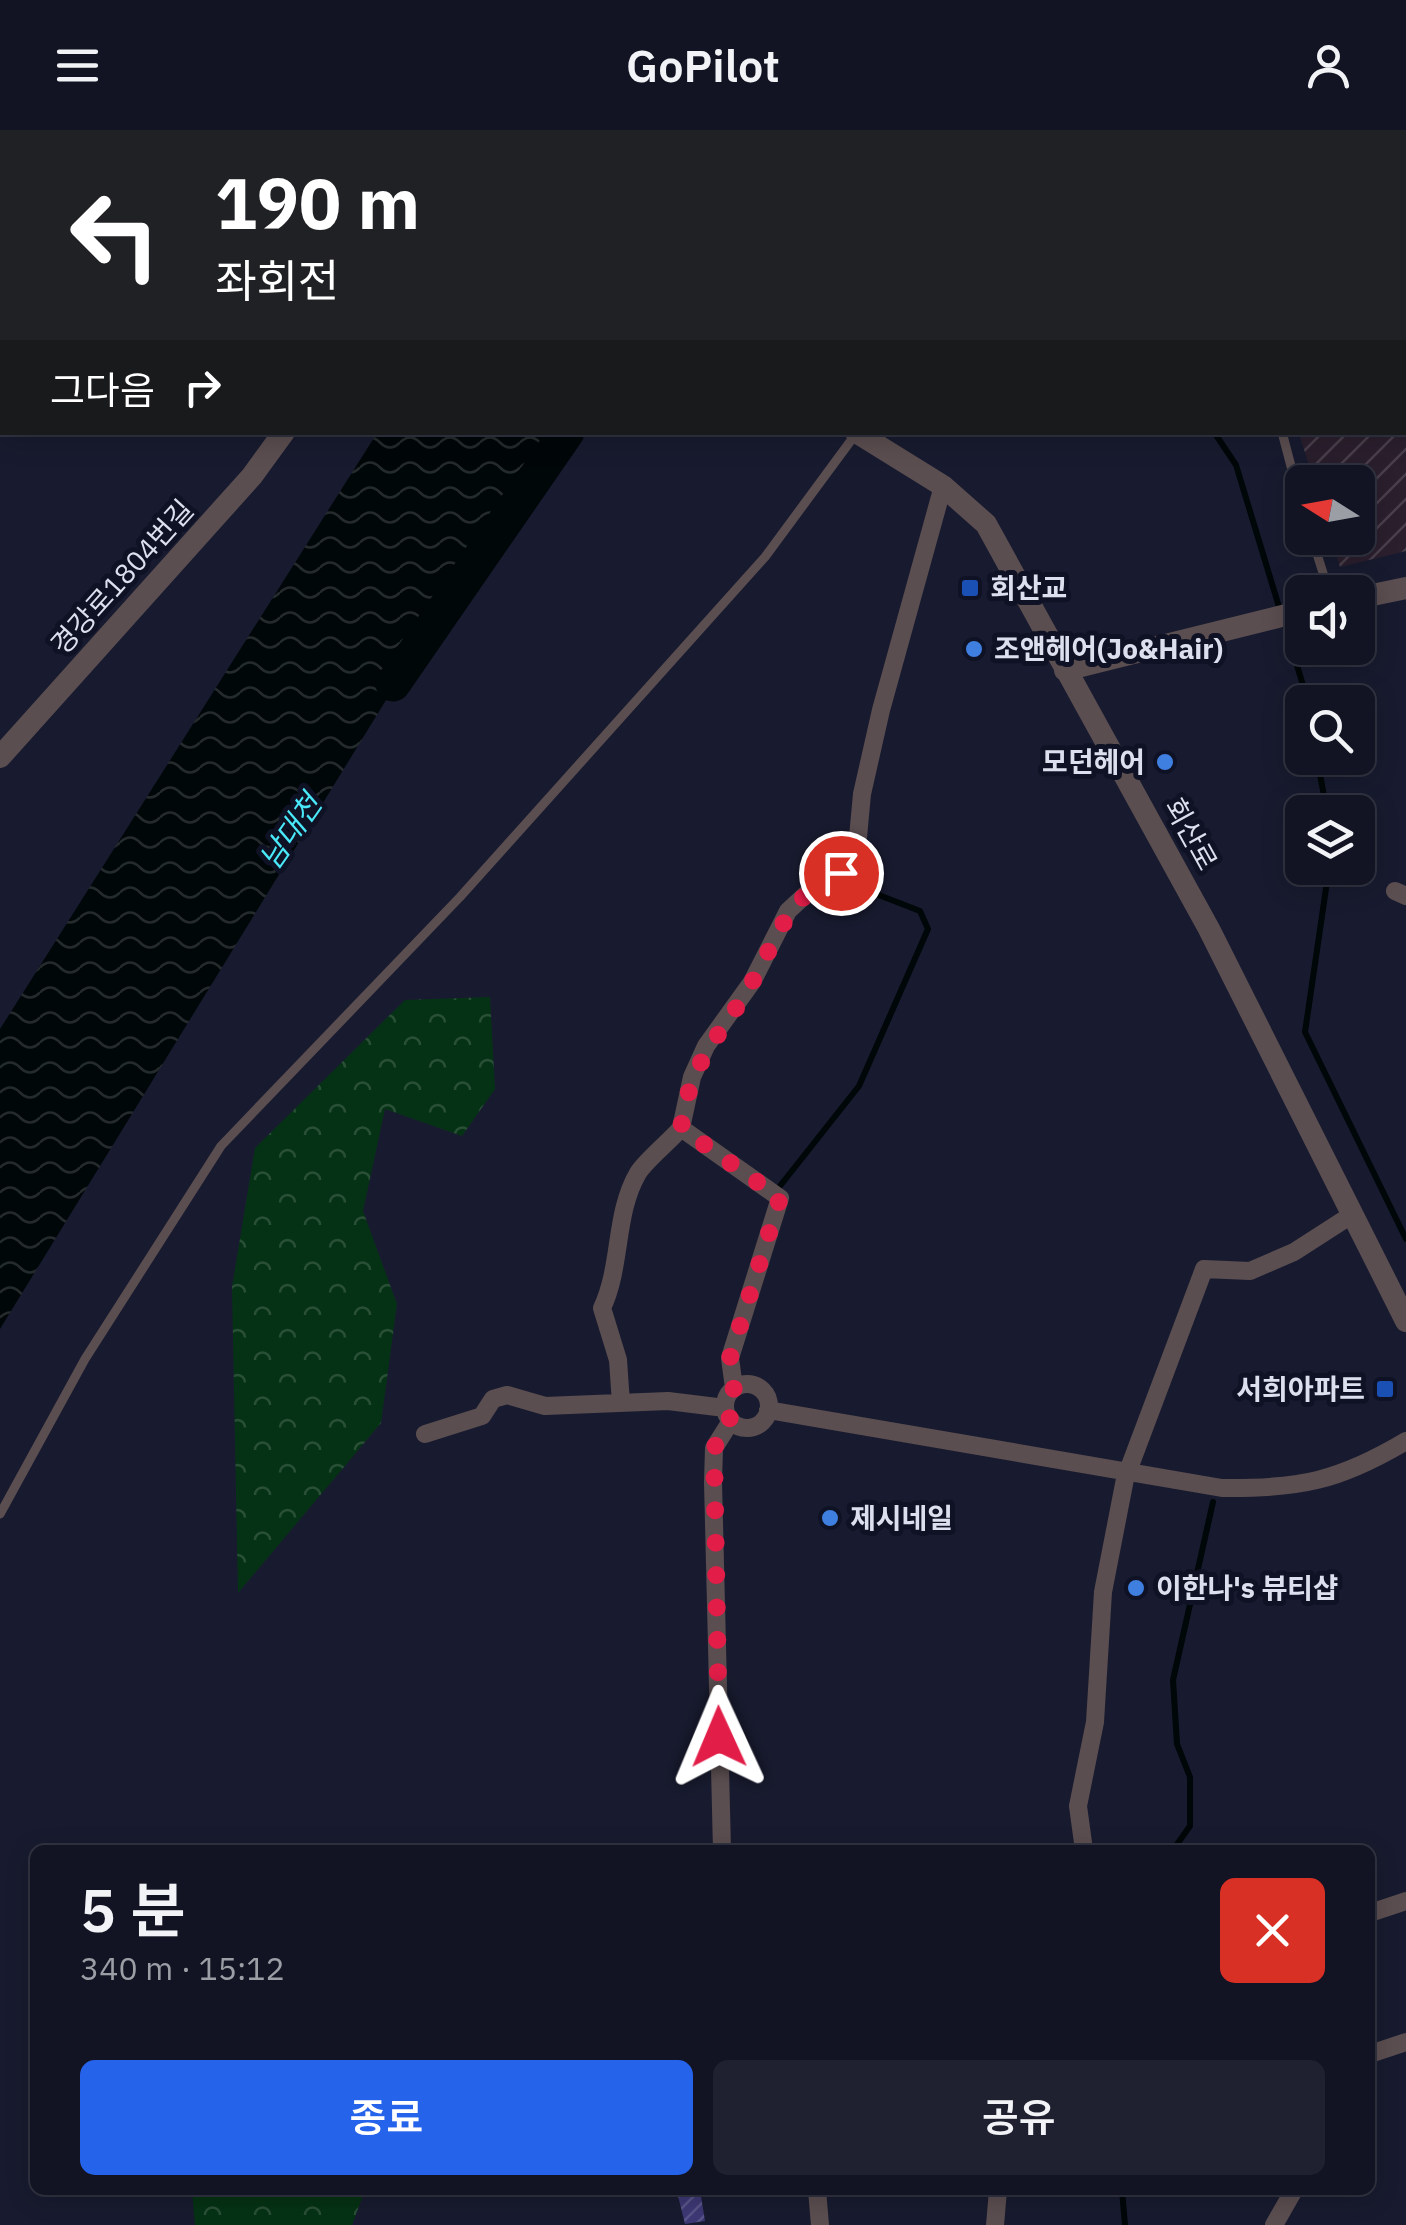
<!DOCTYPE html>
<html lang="ko">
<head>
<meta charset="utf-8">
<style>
  body { margin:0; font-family:"IBM Plex Sans","Noto Sans KR",sans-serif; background:#1f2130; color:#f1f3f6; height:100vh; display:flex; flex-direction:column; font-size:38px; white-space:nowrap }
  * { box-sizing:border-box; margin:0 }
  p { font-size:32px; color:#9c9ea6 }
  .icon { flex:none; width:55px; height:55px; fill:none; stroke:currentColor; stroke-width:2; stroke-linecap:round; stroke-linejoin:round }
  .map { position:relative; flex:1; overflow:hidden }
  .drawer { position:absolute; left:30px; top:1715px; width:1345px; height:350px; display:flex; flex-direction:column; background:#121423; border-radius:15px; box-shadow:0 5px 25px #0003,0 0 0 2px #313341 }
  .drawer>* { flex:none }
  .guide { position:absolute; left:0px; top:0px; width:1408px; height:305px; box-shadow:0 5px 25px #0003,0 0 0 2px #313341; background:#202124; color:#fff; overflow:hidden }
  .needle { width:65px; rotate:281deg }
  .buttons { position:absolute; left:1285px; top:335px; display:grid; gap:20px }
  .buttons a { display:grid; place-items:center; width:90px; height:90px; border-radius:15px; background:#121423; box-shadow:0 5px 25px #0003,0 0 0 2px #313341; font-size:50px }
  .pin { position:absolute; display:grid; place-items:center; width:85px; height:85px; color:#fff; margin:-42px; border:5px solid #fff; border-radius:50%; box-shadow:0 2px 10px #0007 }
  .me { position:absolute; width:110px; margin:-55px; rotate:359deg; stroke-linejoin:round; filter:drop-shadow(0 0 8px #0008) }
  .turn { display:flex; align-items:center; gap:35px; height:210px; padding:0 50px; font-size:45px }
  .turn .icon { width:130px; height:130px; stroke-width:2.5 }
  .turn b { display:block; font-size:70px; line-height:85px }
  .then { display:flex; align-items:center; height:95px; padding:0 50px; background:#0003; gap:20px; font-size:38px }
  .round { display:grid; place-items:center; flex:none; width:105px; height:105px; border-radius:15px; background:#1f2130 }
  .summary { display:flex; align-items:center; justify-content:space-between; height:170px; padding:0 50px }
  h1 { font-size:60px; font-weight:600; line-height:75px }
  .button { display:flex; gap:20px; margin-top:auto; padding:20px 50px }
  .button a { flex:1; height:115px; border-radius:15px; background:#2563eb; color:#fff; font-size:40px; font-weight:600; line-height:115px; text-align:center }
  .button a+a { background:#1f2130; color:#f1f3f6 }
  header { display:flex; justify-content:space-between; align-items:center; height:130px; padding:0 50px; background:#121423; font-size:45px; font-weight:600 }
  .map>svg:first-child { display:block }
  .industrial { fill:url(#industrial-furrows) }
  .forest { fill:url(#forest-crowns) }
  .water { fill:url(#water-waves) }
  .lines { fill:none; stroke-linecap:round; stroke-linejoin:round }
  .stream { stroke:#000708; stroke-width:6 }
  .river { stroke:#000708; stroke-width:35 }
  .building { fill:url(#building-hatch) }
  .service { stroke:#5b4e50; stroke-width:9 }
  .minor { stroke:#5b4e50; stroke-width:18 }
  .tertiary { stroke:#5b4e50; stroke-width:22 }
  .route { stroke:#e11d48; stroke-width:18; stroke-dasharray:0 32.4 }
  .transit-dot { fill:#1a4fb4; stroke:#0f1225; stroke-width:4 }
  .shop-dot { fill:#3f7fe0; stroke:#0f1225; stroke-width:4 }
  .labels { text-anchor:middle; stroke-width:10; stroke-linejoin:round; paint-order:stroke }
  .street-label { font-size:28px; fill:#dcdfed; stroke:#0f1225 }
  .poi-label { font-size:28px; font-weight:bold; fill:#dcdfed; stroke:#0f1225; text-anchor:start }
  .water-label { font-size:30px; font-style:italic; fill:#49e9f9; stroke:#0f1225 }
</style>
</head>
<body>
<header><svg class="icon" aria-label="menu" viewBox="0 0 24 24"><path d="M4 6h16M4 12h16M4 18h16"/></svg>GoPilot<svg class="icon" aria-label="person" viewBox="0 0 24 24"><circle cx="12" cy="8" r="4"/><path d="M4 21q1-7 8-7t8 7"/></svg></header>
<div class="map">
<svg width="1406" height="2095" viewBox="0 0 1406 2095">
  <defs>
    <pattern id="industrial-furrows" width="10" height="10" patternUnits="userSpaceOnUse" patternTransform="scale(2.5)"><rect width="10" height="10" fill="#2b1f2d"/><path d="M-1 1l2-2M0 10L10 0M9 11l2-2" fill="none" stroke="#493f4c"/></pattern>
    <pattern id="forest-crowns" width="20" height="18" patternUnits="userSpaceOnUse" patternTransform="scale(2.5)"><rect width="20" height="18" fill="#053214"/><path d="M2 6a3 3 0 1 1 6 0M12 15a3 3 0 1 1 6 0" fill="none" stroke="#294f36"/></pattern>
    <pattern id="water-waves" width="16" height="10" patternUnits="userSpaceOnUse" patternTransform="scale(2.5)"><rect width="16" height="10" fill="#000708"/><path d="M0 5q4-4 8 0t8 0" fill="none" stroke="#252b2c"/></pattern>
    <pattern id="building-hatch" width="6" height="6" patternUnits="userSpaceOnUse" patternTransform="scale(2.5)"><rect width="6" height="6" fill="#3e3875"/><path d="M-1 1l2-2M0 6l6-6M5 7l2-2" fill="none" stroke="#595489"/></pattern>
  </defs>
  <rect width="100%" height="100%" fill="#181b2f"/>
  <path class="industrial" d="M1032,0H1406V421L1340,437L1331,408H1358V352H1314L1299,303L1405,302V2Z"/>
  <path class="forest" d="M490,867L495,959L462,1006L385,979L363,1081L397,1174L381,1293L238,1463L232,1157L255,1018L405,870Z
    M192,2060H365L352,2095H195Z"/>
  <path class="water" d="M377,303H550L0,1199V899Z"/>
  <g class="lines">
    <path class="stream" d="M820,0L823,2
      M1214,302L1236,335L1280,480
      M1284,492L1308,572
      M1317,628L1327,682
      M1329,738L1305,902L1406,1109
      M780,1056L859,956L928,799L920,781L853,755
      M1173,1720L1190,1696V1647L1177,1614L1173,1550L1213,1372
      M1122,2060L1125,2095"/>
    <path class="river" d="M393,554L567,302"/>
  </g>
  <path class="building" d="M700,2060L705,2091L685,2094L677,2062Z"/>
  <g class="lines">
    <path class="service" d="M1282,302L1302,378
      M1312,408L1329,462
      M0,1384L85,1229L221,1016L460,767L765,427L855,305"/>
    <path class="minor" d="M438,0L439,2
      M1395,761L1406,766
      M725 1276a22 22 0 1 1 44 0a22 22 0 1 1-44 0Z
      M734,1258L730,1228L780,1068L681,998L692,947L706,916L752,852L788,781L816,755L841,743L858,707L862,664L881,580L943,356
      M621,1273L618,1230L602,1178C622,1136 614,1084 638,1043C645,1031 670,1011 681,998
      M768,1280L1222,1358C1299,1359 1339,1351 1406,1311
      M425,1304L482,1286L493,1269L507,1265L545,1276L668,1271L725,1278
      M722,1720L713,1352L714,1318L731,1291
      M1084,1720L1078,1676L1095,1592L1103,1462L1125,1349L1204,1139L1250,1141L1294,1122L1353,1084
      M1370,1783L1406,1771
      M1370,1924L1406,1912
      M817,2060L820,2095
      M995,2095L998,2060
      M1274,2095L1294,2060"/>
    <path class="tertiary" d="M908,0V2
      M456,2L457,0
      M856,302L943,356L986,394L1209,799L1406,1191
      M1358,468L1406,458
      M1065,540L1302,481
      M0,627L252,346L284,302"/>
  </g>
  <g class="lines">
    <path class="route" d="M719,1607L714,1318L731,1291L725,1278L734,1258L730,1228L780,1068L681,998C691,928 718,911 751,854C777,810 788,763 841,743"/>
  </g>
  <g class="transit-dot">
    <rect x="960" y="448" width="20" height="20" rx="5"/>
    <rect x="1375" y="1249" width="20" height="20" rx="5"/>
  </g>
  <g class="shop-dot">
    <circle cx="974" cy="519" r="10"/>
    <circle cx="1165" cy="632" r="10"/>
    <circle cx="830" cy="1388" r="10"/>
    <circle cx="1136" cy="1458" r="10"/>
  </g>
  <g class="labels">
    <g class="street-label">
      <text transform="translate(122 447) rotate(-48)" y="10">경강로1804번길</text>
      <text transform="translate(1191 704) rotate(61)" y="10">회산로</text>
    </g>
    <g class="poi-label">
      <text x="990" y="468">회산교</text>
      <text x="994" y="529">조앤헤어(Jo&amp;Hair)</text>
      <text x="1145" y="642" text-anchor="end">모던헤어</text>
      <text x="1365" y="1269" text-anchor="end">서희아파트</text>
      <text x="850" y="1398">제시네일</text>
      <text x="1156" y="1468">이한나's 뷰티샵</text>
    </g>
    <g class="water-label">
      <text transform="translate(291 702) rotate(-55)" y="10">남대천</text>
    </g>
  </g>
</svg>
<div class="buttons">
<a><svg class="needle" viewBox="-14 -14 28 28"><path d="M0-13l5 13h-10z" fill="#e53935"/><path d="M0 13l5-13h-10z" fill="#9c9ea6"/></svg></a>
<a><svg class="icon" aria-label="sound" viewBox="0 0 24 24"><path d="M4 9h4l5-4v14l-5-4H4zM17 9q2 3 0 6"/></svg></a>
<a><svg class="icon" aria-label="search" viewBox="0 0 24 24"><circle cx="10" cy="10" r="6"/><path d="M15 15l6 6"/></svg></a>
<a><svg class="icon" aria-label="layers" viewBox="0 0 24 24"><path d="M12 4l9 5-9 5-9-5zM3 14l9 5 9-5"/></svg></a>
</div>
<div class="pin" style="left:841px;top:743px;background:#d93025"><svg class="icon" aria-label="arrive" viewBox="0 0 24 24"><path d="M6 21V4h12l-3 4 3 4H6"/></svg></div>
<svg class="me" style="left:719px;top:1607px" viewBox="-20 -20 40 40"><path d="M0-17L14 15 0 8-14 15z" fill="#e11d48" stroke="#fff" stroke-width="4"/></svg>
<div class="guide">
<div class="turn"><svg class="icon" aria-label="left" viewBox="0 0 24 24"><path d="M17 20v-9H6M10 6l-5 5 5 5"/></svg><div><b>190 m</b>좌회전</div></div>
<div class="then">그다음<svg class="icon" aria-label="right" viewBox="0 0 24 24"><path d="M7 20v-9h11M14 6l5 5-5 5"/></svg></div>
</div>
<section class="drawer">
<div class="summary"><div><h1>5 분</h1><p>340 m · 15:12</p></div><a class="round" style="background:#d93025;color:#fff"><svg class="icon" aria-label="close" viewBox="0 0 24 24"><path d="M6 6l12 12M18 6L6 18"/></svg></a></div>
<div class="button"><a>종료</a><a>공유</a></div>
</section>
</div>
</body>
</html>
